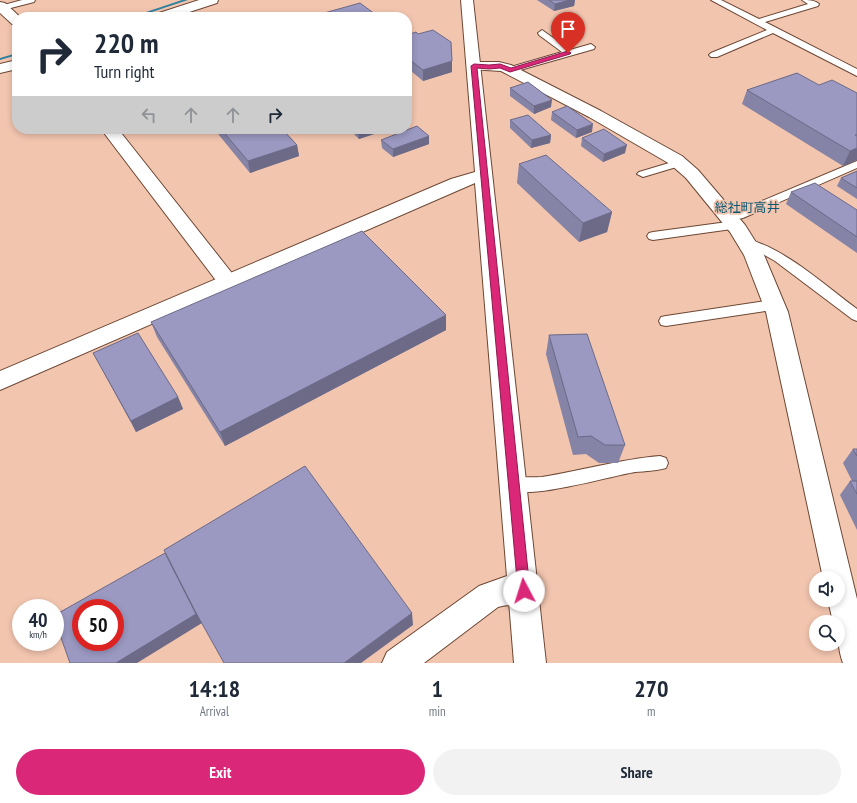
<!DOCTYPE html>
<html lang="en">
<head>
<meta charset="utf-8">
<style>
  body { margin:0; font-family:"PT Sans Narrow","Noto Sans JP",sans-serif; background:#f2f2f3; color:#1f2937; height:100vh; display:flex; flex-direction:column; font-size:15px; white-space:nowrap }
  * { box-sizing:border-box; margin:0 }
  p { font-size:13px; color:#747a83 }
  .icon { flex:none; width:22px; height:22px; fill:none; stroke:currentColor; stroke-width:2; stroke-linecap:round; stroke-linejoin:round }
  .map { position:relative; height:663px; overflow:hidden }
  .details { display:flex; flex-direction:column; background:#fff; flex:1 }
  .details>* { flex:none }
  .banner { position:absolute; left:12px; top:12px; width:400px; height:122px; border-radius:16px; box-shadow:0 2px 6px #0003; background:#fff; color:#1f2937; overflow:hidden }
  .buttons { position:absolute; left:809px; top:571px; display:grid; gap:8px }
  .buttons a { display:grid; place-items:center; width:36px; height:36px; border-radius:50%; background:#fff; box-shadow:0 2px 6px #0003; font-size:20px }
  .speed { position:absolute; left:12px; top:599px; display:flex; gap:8px; font-size:20px; font-weight:700; text-align:center }
  .speed>* { display:grid; place-content:center; width:52px; height:52px; border-radius:50%; background:#fff; box-shadow:0 2px 6px #0003; line-height:1 }
  .speed small { font-size:10px; font-weight:400 }
  .speed .limit { border:6px solid #d22; background:#fff; color:#111 }
  .pin { position:absolute; display:grid; place-items:center; width:34px; height:34px; color:#fff; margin:-41px -17px; border-radius:50% 50% 50% 0; rotate:-45deg; box-shadow:0 0 4px #0007 }
  .pin .icon { rotate:45deg }
  .me { position:absolute; width:44px; margin:-22px; rotate:355deg; stroke-linejoin:round; filter:drop-shadow(0 0 3px #0008) }
  .turn { display:flex; align-items:center; gap:14px; height:84px; padding:0 16px; font-size:18px }
  .turn .icon { width:52px; height:52px; stroke-width:2.5 }
  .turn b { display:block; font-size:28px; line-height:34px }
  .lanes { display:flex; align-items:center; height:38px; padding:0 16px; background:#0003; justify-content:center; gap:20px; direction:ltr }
  .lanes .off { opacity:.35 }
  .eta { display:flex; justify-content:space-evenly; align-items:center; height:68px; text-align:center }
  .eta b { font-size:24px; font-weight:700; line-height:28px }
  .button { display:flex; gap:8px; margin-top:auto; padding:8px 16px }
  .button a { flex:1; height:46px; border-radius:24px; background:#db2777; color:#fff; font-size:16px; font-weight:700; line-height:46px; text-align:center }
  .button a+a { background:#f2f2f3; color:#1f2937 }
  .map>svg:first-child { display:block }
  .lines { fill:none; stroke-linecap:round; stroke-linejoin:round }
  .stream { fill:#3081a0; fill-rule:evenodd }
  .lane-casing { stroke:#6d4734; stroke-width:2 }
  .street-casing { stroke:#6d4734; stroke-width:2 }
  .secondary-casing { stroke:#6d4734; stroke-width:2 }
  .lane { fill:#fff; fill-rule:evenodd }
  .street { fill:#fff; fill-rule:evenodd }
  .secondary { fill:#fff; fill-rule:evenodd }
  .wall { fill:#8583a6 }
  .shaded-wall { fill:#6c6a87 }
  .building { fill:#9b98c1; stroke:#6c6a87; fill-rule:evenodd }
  .route { fill:#db2777; stroke:#8e194d }
  .labels { text-anchor:middle; stroke-width:3.5; stroke-linejoin:round; paint-order:stroke }
  .quarter-label { font-size:13px; fill:#0c5873; stroke:#f2c5af }
</style>
</head>
<body>
<div class="map">
<svg width="857" height="663" viewBox="0 0 857 663">
  <rect width="100%" height="100%" fill="#f2c5af"/>
  <g class="lines">
    <path class="stream" d="M182,0H188L137,17H131Z
      M17,53V55L0,60V58Z"/>
    <defs>
      <path id="lane" d="M22,0H35L34,2L3,10H0V6Z
        M711,0H721L759,19L808,4L802,0C808,0 815,0 819,4L818,6L765,22L857,69V76L773,33L717,57H711L709,55L711,53L767,30Z
        M542,30L570,50L591,44L595,47L594,49L513,72H507L505,70L507,68L562,52L539,35L538,33Z
        M679,160L685,163L683,165L643,177L637,174L639,172Z
        M857,161V168L743,218L728,221L724,220L722,217L724,214L736,212Z
        M735,221L739,222L741,225L739,228L653,240L649,239L647,236L649,233L653,232Z
        M747,239C786,249 824,285 857,309V321L852,319L775,261L754,249L743,246L741,243L743,240Z
        M765,301L780,305L782,308L780,311L775,313L765,311L666,326L661,325L659,321L661,317L666,316Z
        M660,456L666,458L668,463L666,468C656,471 646,471 635,472C606,477 534,499 508,490L506,485L508,480C519,476 530,478 542,477C581,471 620,459 660,456Z"/>
      <path id="street" d="M199,0H218L217,3L174,17H154L156,14Z
        M0,2L5,3L20,17H17V25L12,24L0,13Z
        M17,60V69L0,73V64Z
        M474,62H499L511,65L601,111L682,156L698,170L745,225L764,255L788,312L857,599V663H843C838,650 838,636 838,622H833L828,600H838V578H823L766,312L744,255L730,232L686,178L670,164L589,117L501,71L469,69L467,66L469,63Z
        M101,129H118L235,277L238,282L235,287L228,289L221,287Z
        M507,576L524,577L534,581L539,591L534,601C520,607 512,603 498,607L424,663H382L387,652L479,586Z"/>
      <path id="secondary" d="M461,0H473L546,663H514L475,183L0,390V371L451,179L475,172Z"/>
    </defs>
    <use href="#lane" class="lane-casing"/>
    <use href="#street" class="street-casing"/>
    <use href="#secondary" class="secondary-casing"/>
    <use href="#lane" class="lane"/>
    <use href="#street" class="street"/>
    <use href="#secondary" class="secondary"/>
  </g>
  <path class="wall" d="M537,0H575L574,6L554,11Z
    M407,35L452,72L423,81L411,71L407,72Z
    M797,73L857,160L843,166L742,104L747,90Z
    M510,88L551,107L534,114L510,96Z
    M552,112L592,132L576,138L551,120Z
    M510,120L551,135L550,143L531,148L510,128Z
    M214,129H282L297,145L299,156L250,173Z
    M349,129H389L359,139Z
    M582,138L625,153L603,162L581,146Z
    M381,140L429,144L393,157L382,148Z
    M519,164L612,212L607,232L579,242L517,183Z
    M857,171V199L837,186L841,178Z
    M791,192L857,210V253L786,204Z
    M151,322L446,330L225,446L157,337Z
    M549,335L625,445L618,463H599L586,454L573,455L546,354Z
    M93,353L178,397L183,409L136,432Z
    M853,449H857V494L852,481L843,463Z
    M850,481L857,494V530L840,495Z"/>
  <path class="shaded-wall" d="M570,0H575L574,6L554,11L555,4Z
    M410,60L411,71L407,72V61Z
    M452,61V72L423,81V70Z
    M552,100L551,107L534,114V106Z
    M593,124L592,132L576,138L577,130Z
    M358,129H389L359,139Z
    M551,135L550,143L531,148L532,140Z
    M429,136V144L393,157V149Z
    M297,145L299,156L250,173L248,161Z
    M627,145L625,153L603,162L604,154Z
    M857,148V160L843,166L850,151Z
    M612,212L607,232L579,242L583,223Z
    M446,315V330L225,446L220,432Z
    M178,397L183,409L136,432L131,421Z
    M171,563L202,623L137,663H116Z
    M412,613L413,625L361,663H344Z"/>
  <path class="building" d="M549,0H570L555,4Z
    M360,3L379,17H310Z
    M433,30L451,42L452,61L423,70L410,60L407,61V35L416,32L418,34Z
    M797,73L819,85L832,80L857,93V135H855L857,136V148L850,151L747,90Z
    M528,82L552,100L534,106L510,88Z
    M567,106L593,124L577,130L552,112Z
    M528,115L551,135L532,140L510,120Z
    M417,126L429,136L393,149L381,140Z
    M221,129H282L297,145L248,161Z
    M604,129L627,145L604,154L582,138Z
    M546,155L612,212L583,223L519,164Z
    M857,171V188L841,178Z
    M815,183L857,210V237L791,192Z
    M362,231L446,315L220,432L151,322Z
    M138,333L178,397L131,421L93,353Z
    M587,334L625,445H605L591,436L578,437L549,335Z
    M853,449H857V456Z
    M305,466L412,613L344,663H224L195,611L164,550Z
    M850,481H857V494Z
    M165,553L196,614L116,663H70L55,621V615ZM81,608H115V642H81Z"/>
  <path class="route" d="M568,51L571,53L570,54L510,72L500,68L489,69L477,68L530,591L528,595L524,597L519,595L518,591L471,66L474,64L489,65L500,64L511,68Z"/>
  <g class="labels">
    <g class="quarter-label">
      <text x="747" y="212">総社町高井</text>
    </g>
  </g>
</svg>
<div class="buttons">
<a><svg class="icon" aria-label="sound" viewBox="0 0 24 24"><path d="M4 9h4l5-4v14l-5-4H4zM17 9q2 3 0 6"/></svg></a>
<a><svg class="icon" aria-label="search" viewBox="0 0 24 24"><circle cx="10" cy="10" r="6"/><path d="M15 15l6 6"/></svg></a>
</div>
<div class="speed"><div>40<small>km/h</small></div><div class="limit">50</div></div>
<div class="pin" style="left:568px;top:53px;background:#d93025"><svg class="icon" aria-label="arrive" viewBox="0 0 24 24"><path d="M6 21V4h12l-3 4 3 4H6"/></svg></div>
<svg class="me" style="left:524px;top:591px" viewBox="-20 -20 40 40"><circle r="19" fill="#fff"/><path d="M0-13L10 11 0 6-10 11z" fill="#db2777"/></svg>
<div class="banner">
<div class="turn"><svg class="icon" aria-label="right" viewBox="0 0 24 24"><path d="M7 20v-9h11M14 6l5 5-5 5"/></svg><div><b>220 m</b>Turn right</div></div>
<div class="lanes"><svg class="icon off" aria-label="left" viewBox="0 0 24 24"><path d="M17 20v-9H6M10 6l-5 5 5 5"/></svg><svg class="icon off" aria-label="ahead" viewBox="0 0 24 24"><path d="M12 20V5M6 11l6-6 6 6"/></svg><svg class="icon off" aria-label="ahead" viewBox="0 0 24 24"><path d="M12 20V5M6 11l6-6 6 6"/></svg><svg class="icon" aria-label="right" viewBox="0 0 24 24"><path d="M7 20v-9h11M14 6l5 5-5 5"/></svg></div>
</div>
</div>
<section class="details">
<div class="eta">
<div><b>14:18</b><p>Arrival</p></div>
<div><b>1</b><p>min</p></div>
<div><b>270</b><p>m</p></div>
</div>
<div class="button"><a>Exit</a><a>Share</a></div>
</section>
</body>
</html>
